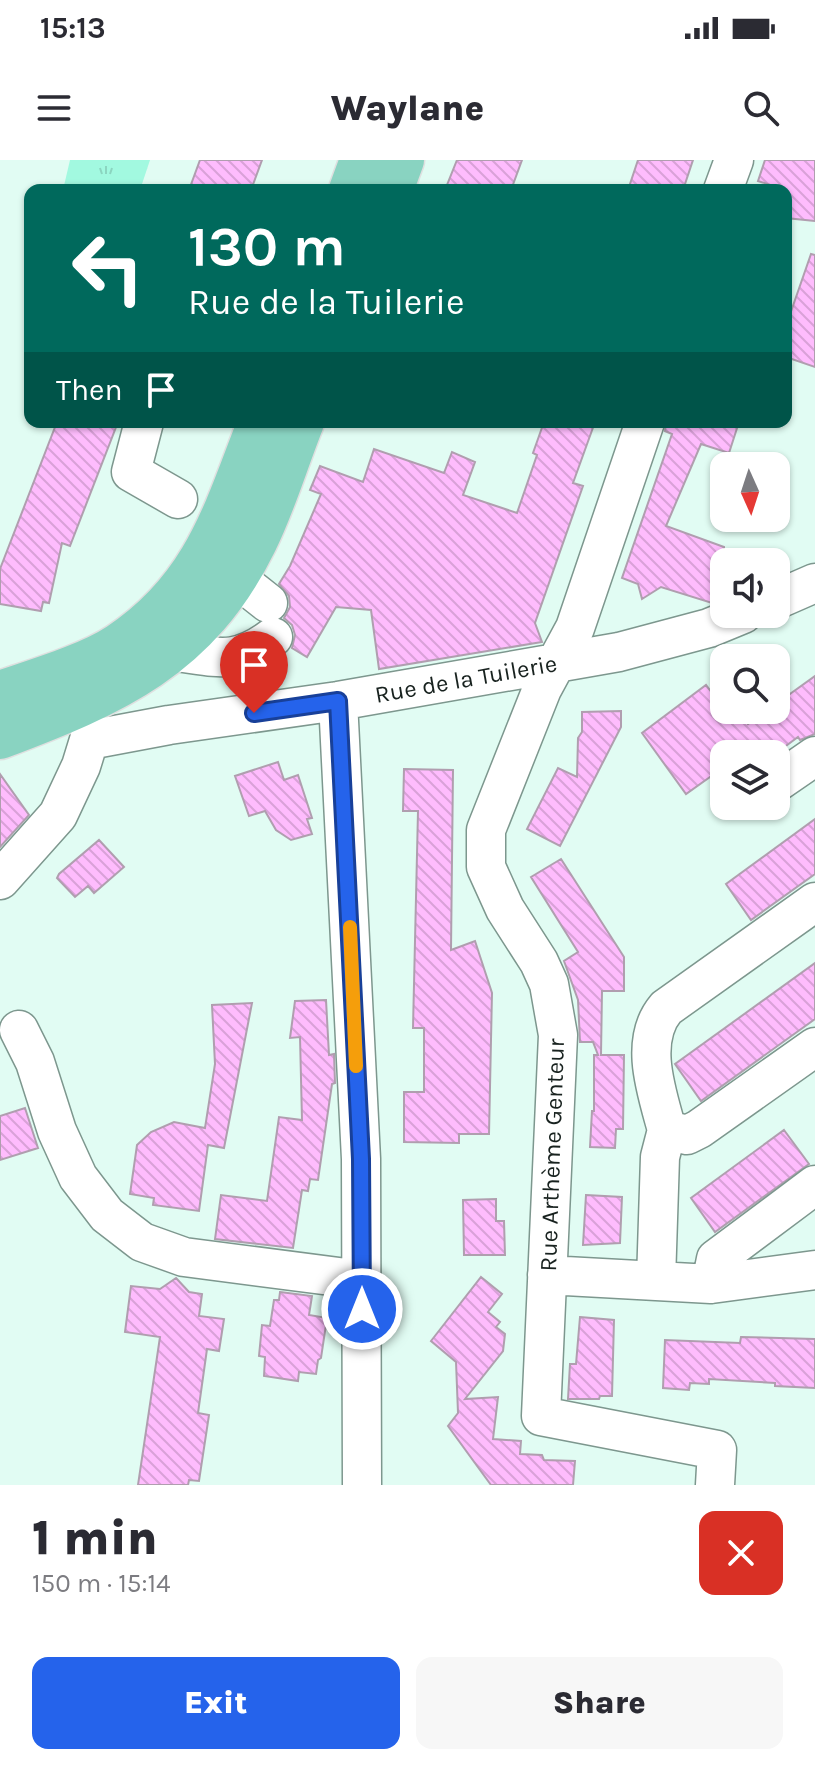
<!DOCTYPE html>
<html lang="en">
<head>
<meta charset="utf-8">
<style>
  body { margin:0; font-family:Karla,sans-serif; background:#f7f7f7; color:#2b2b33; height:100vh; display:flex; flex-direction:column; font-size:30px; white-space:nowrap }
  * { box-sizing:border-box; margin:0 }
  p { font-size:26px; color:#7c7c81 }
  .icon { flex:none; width:44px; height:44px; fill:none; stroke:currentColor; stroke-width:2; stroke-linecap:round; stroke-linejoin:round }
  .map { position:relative; height:1325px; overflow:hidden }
  .drawer { display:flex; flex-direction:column; background:#fff; flex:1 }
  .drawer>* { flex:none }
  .hud { position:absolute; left:24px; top:24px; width:768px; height:244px; border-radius:16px; box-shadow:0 2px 6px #0004; background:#00695c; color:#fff; overflow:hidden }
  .needle { width:52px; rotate:177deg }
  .fabs { position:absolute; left:710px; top:292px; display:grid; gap:16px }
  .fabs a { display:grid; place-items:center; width:80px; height:80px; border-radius:16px; background:#fff; box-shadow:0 2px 6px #0004; font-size:40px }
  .pin { position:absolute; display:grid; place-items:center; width:68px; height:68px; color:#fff; margin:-82px -34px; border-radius:50% 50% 50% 0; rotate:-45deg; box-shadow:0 0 8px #0007 }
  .pin .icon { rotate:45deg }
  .me { position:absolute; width:88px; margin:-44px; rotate:0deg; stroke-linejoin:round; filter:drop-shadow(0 0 6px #0008) }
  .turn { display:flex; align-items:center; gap:28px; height:168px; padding:0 32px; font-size:36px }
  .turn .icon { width:104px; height:104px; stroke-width:2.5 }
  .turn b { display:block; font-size:56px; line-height:68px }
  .then { display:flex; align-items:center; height:76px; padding:0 32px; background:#0003; gap:16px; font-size:30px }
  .round { display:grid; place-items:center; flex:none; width:84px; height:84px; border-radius:16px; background:#f7f7f7 }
  .summary { display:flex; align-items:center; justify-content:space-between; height:136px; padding:0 32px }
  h1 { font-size:48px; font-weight:800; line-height:60px }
  .action { display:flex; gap:16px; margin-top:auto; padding:16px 32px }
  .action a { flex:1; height:92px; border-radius:16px; background:#2563eb; color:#fff; font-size:32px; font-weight:800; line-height:92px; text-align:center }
  .action a+a { background:#f7f7f7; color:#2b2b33 }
  .status { display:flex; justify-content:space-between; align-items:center; height:56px; padding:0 40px; background:#fff; direction:ltr }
  .status svg { height:22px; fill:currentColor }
  header { display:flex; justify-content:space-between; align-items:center; height:104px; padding:0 32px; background:#fff; font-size:36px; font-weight:800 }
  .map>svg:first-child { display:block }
  .park { fill:url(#park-tufts) }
  .building { fill:url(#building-back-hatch); stroke:#b09eaf; stroke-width:2 }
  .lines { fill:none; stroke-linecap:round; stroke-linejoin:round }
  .minor-casing { stroke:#7d978e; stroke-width:41 }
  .major-casing { stroke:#dfe0e0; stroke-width:47 }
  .minor { stroke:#fff; stroke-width:38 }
  .major { stroke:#89d3c1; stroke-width:44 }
  .route-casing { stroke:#184099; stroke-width:20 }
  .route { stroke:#2563eb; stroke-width:14 }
  .slow { stroke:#f59e0b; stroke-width:14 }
  .labels { text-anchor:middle; stroke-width:7; stroke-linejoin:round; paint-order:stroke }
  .street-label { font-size:24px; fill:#18221f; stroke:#fff }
</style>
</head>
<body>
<div class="status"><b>15:13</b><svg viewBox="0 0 49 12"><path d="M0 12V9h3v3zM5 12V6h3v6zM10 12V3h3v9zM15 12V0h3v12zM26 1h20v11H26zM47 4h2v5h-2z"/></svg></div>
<header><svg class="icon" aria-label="menu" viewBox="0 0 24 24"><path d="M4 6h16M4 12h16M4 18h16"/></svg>Waylane<svg class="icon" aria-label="search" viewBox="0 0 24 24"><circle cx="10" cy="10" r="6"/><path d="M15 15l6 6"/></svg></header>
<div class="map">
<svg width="815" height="1325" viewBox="0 0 815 1325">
  <defs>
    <pattern id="park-tufts" width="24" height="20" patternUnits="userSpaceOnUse" patternTransform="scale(2)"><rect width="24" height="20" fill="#a2f9e0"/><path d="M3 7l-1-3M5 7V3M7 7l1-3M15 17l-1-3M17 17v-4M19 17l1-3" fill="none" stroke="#8bd5c0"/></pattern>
    <pattern id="building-back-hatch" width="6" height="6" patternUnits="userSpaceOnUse" patternTransform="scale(2)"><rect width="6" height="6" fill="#febcfd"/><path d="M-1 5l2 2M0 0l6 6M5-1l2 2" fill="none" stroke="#d9a1d8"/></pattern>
  </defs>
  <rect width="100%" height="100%" fill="#e1fcf3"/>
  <path class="park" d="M70,0H150L140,30H63Z"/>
  <path class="building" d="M200,0H262L251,30H189Z
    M457,0H522L511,30H445Z
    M638,0H693L683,30H628Z
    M765,0H815V61L786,58V30L758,21Z
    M811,94L815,95V207L786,197V166Z
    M57,262H118L70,386L62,383L49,443L43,442L41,451L0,444V409Z
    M544,262H595L573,323L583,326L535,463L542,482L379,509L371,450L336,447L307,497L292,488L295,475L292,465L284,458L290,447L289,436L279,424L290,406L321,334L310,330L320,306L363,322L374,289L444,313L452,292L475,302L463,335L517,353L537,295L533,293Z
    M666,262H739L729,293L701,284L666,366L724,387V438L712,443L661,427L642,439L638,424L622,418L672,274L665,271Z
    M815,516V574L800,580L798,577L775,594H724V607L686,634L642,573L706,525L734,562L742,555L748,564L767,550H776V544Z
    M621,551V567L560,686L527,669L558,608L577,617L578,578L582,572V552Z
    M278,602L284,620L298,615L312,658L307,659L312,674L291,680L276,670L265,651L249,656L235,616Z
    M404,609L453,610L451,790L475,781L492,833L489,974H459V983L404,982V932H424V868H413L418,651H403Z
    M0,614L29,655L0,687Z
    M815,659V714L751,760L726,724Z
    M99,680L124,707L94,733L88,726L75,737L57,718L59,714Z
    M561,699L624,797V831H602L601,895H624L623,969H616L615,988L590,987L592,951H594V895H598L593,882H580L578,840L564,801L578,792L531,717Z
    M815,803V859L701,941L675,904Z
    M326,840L329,895L334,894L335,923L332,924L318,1020L310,1019L308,1031L302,1030L293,1088L215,1079L221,1035L267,1041L279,957L302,960L300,877L290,878L295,841Z
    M252,843L224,988L208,985L199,1051L153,1045L154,1038L130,1034L137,985L151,972L174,962L205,968L215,904L212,845Z
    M25,948L38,988L0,1000V956Z
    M784,970L809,1004L715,1072L691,1038Z
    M586,1035L622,1037L620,1083L583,1085Z
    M496,1039V1061H504L505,1095H464L463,1040Z
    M481,1117L502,1134L488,1152L500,1162L496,1167L505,1174L503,1191L465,1239L498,1237L493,1279L521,1281L520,1294L542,1295L544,1300L575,1301L573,1325H491L448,1266L458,1253L456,1202L431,1181Z
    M176,1118L189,1132L202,1134L199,1156L224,1159L219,1191L207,1189L198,1253L209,1255L199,1321L189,1320L188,1325H138L160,1177L125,1172L131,1126L160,1129Z
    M280,1132L312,1136L309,1155L327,1158L321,1198L318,1200L316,1214L299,1212L298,1221L264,1216L265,1197L259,1196L262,1165L270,1166L274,1140H279Z
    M580,1157L614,1160L612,1236H600L599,1239H568L570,1204H576Z
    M741,1177L815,1179V1228L775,1226V1223L709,1219V1224L690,1223L689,1230L663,1228L665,1180L740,1183Z"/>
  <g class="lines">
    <defs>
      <path id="minor" d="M723,30L734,0
        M144,262L131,312L178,339
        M645,262L575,468L542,529L486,670V707L505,749L539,802L549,824L558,875L541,1256L717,1290L715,1325
        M235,417L268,443
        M776,440L815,423
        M169,491C215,496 233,507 273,477
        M338,541L361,999L362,1325
        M89,580L169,565L338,541L619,492L709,468L743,454
        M779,621L815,596
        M0,720L58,655L81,606L89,580
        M19,870L35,902L57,971L78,1017L107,1055L142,1082L184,1097L362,1120
        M667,970C657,933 638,881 666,848L815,742
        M667,970L687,975L699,969L815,887
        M547,1115L711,1124L815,1110
        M656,1121L660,997L667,970
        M711,1124L716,1099L815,1025"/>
      <path id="major" d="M351,30L362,0
        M391,30L402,0
        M0,533C35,521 89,505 119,485C205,428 225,352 260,262
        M0,577C114,534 198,498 255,382C274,344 286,302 302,262"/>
    </defs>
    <use href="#minor" class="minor-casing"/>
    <use href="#major" class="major-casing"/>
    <use href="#minor" class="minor"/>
    <use href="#major" class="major"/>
  </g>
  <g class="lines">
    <defs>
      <path id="route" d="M254,553L338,541L361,999L362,1149"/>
    </defs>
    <use href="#route" class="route-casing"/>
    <use href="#route" class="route"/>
    <path class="slow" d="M350,767L356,906"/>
  </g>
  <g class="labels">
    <g class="street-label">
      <text transform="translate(466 519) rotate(-10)" y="8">Rue de la Tuilerie</text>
      <text transform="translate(552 995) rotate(-88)" y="8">Rue Arthème Genteur</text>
    </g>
  </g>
</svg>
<div class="fabs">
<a><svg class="needle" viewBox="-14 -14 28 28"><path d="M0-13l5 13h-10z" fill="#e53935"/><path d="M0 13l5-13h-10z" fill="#7c7c81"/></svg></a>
<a><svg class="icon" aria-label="sound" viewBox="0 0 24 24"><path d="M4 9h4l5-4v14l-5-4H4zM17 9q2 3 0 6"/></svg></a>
<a><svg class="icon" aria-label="search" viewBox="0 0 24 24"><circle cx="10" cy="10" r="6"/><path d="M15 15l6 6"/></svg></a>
<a><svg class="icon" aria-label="layers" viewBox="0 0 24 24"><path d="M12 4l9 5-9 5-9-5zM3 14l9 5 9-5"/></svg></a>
</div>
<div class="pin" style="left:254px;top:553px;background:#d93025"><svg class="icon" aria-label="arrive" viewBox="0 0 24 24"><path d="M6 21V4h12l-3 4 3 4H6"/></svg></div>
<svg class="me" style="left:362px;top:1149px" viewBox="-20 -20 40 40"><circle r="17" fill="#2563eb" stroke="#fff" stroke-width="3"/><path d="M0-11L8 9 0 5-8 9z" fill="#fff"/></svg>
<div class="hud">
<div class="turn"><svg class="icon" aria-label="left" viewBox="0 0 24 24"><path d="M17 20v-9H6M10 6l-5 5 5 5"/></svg><div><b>130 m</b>Rue de la Tuilerie</div></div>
<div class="then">Then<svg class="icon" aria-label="arrive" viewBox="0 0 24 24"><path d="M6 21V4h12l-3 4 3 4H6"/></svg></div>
</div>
</div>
<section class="drawer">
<div class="summary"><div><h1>1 min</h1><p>150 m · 15:14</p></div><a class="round" style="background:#d93025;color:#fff"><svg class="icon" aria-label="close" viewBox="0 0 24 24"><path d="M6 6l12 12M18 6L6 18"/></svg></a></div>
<div class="action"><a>Exit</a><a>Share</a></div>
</section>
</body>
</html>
